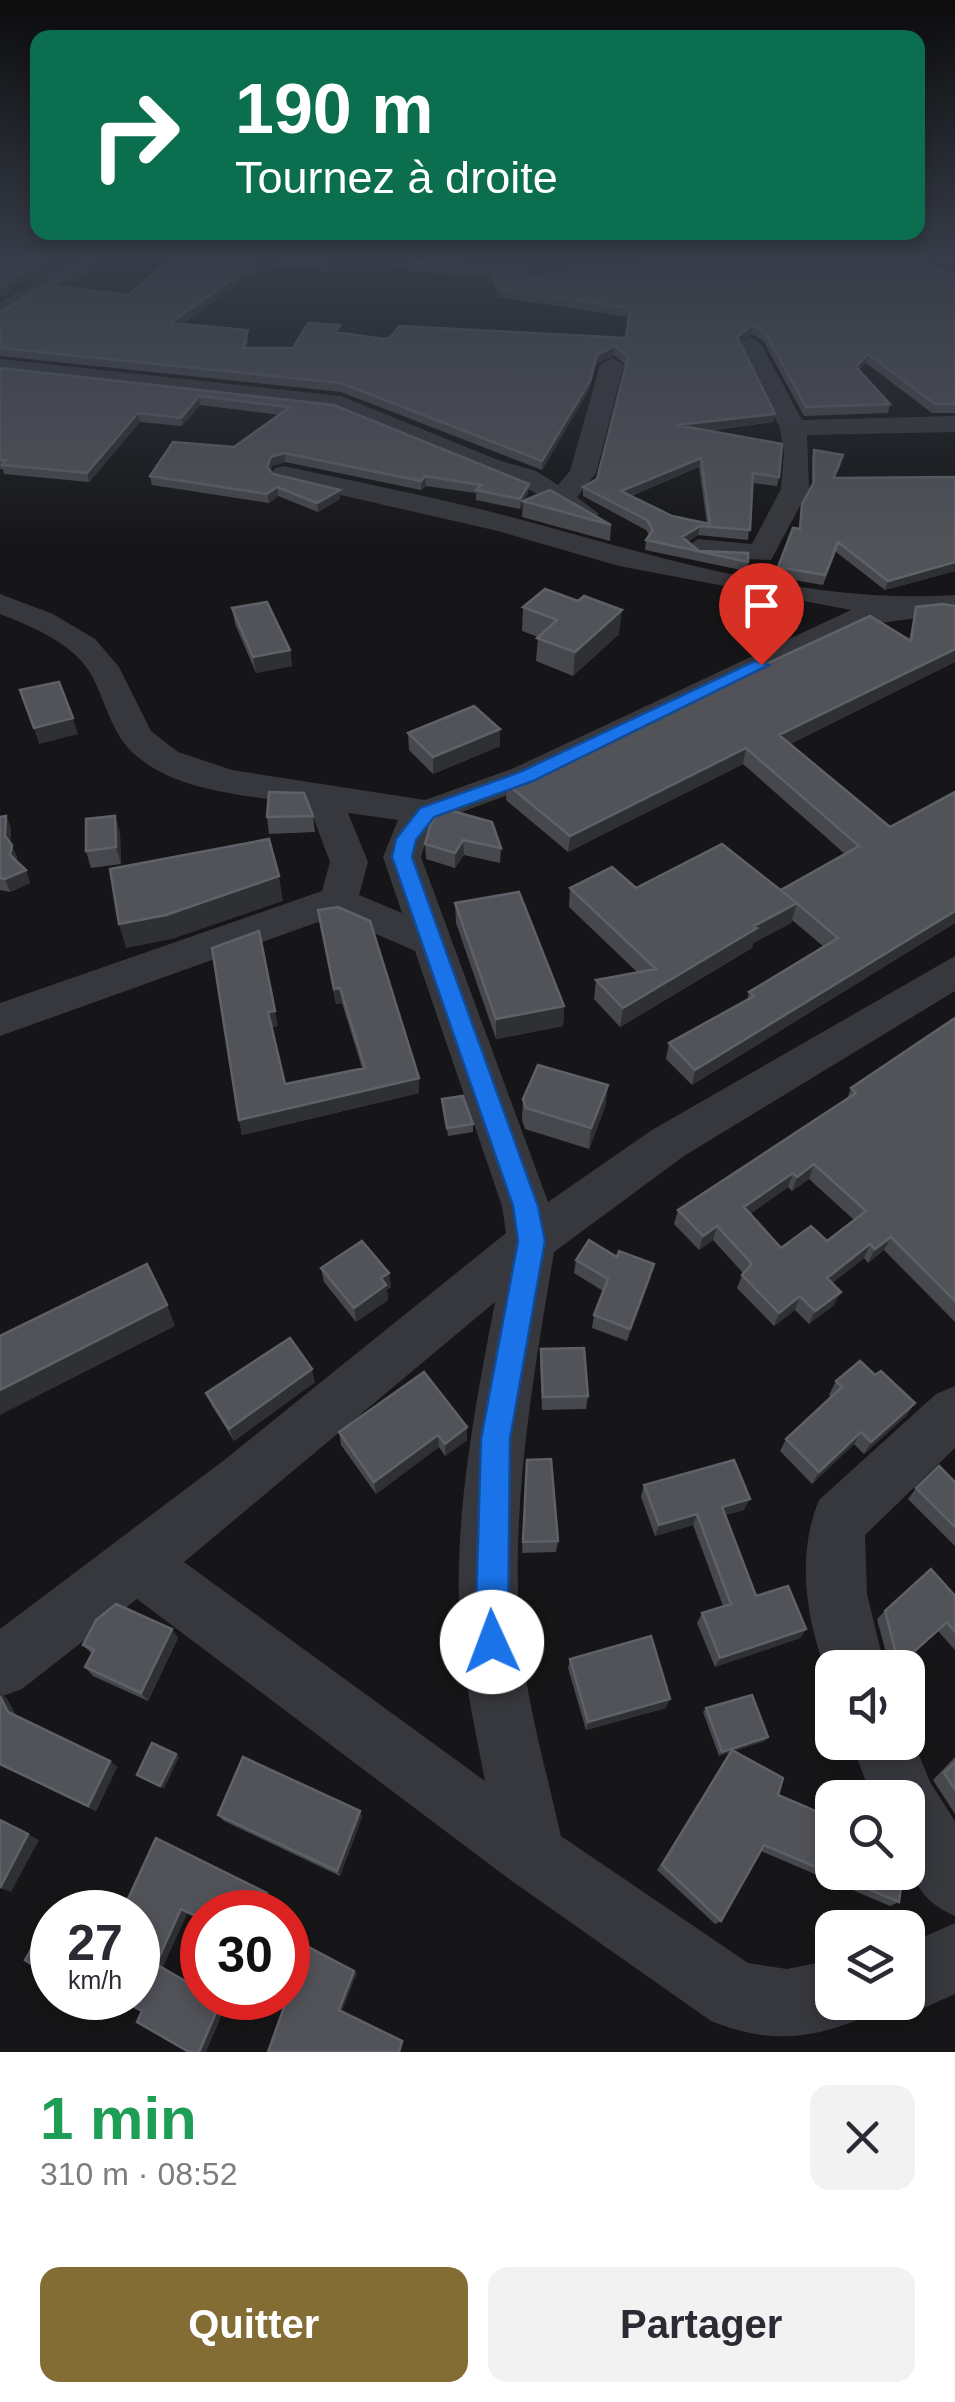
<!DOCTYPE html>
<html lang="fr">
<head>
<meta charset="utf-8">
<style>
  body { margin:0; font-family:Arial,sans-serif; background:#f2f2f3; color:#2b2b33; height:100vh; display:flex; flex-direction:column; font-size:38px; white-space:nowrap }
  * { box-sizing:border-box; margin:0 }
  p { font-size:32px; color:#7c7c81 }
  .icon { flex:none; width:55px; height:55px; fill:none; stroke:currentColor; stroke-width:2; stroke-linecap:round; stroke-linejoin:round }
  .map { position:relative; height:2052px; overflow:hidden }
  .sheet { display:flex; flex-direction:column; background:#fff; flex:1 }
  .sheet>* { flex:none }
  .top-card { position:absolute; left:30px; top:30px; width:895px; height:210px; border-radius:20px; box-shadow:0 5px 15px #0003; background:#0b6e4f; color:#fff; overflow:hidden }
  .fabs { position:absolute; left:815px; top:1650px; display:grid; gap:20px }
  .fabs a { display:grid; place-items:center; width:110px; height:110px; border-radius:20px; background:#fff; box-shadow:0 5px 15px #0003; font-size:50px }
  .speed { position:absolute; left:30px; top:1890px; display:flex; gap:20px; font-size:50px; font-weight:700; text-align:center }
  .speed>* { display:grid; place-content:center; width:130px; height:130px; border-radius:50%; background:#fff; box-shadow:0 5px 15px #0003; line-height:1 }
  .speed small { font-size:25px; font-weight:400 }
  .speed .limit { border:15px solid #d22; background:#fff; color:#111 }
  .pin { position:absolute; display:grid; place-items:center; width:85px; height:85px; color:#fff; margin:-102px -42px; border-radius:50% 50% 50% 0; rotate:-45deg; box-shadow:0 0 10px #0007 }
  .pin .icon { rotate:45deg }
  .me { position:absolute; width:110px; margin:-55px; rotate:358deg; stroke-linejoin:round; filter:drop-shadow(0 0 8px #0008) }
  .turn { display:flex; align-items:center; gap:35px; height:210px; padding:0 40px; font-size:45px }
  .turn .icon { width:130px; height:130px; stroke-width:2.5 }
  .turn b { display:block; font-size:70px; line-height:85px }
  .round { display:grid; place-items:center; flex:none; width:105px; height:105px; border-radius:20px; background:#f2f2f3 }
  .summary { display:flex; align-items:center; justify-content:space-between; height:170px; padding:0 40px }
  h1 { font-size:60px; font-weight:800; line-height:75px; color:#1e9e55 }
  .action { display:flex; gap:20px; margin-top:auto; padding:20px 40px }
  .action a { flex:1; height:115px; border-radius:20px; background:#846d34; color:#fff; font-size:40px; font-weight:800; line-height:115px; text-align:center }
  .action a+a { background:#f2f2f3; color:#2b2b33 }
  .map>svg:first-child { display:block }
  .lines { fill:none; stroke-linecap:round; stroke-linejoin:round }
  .minor { fill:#37383d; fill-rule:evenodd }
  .wall { fill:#47484d; fill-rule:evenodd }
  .shaded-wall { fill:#2f3033 }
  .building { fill:#525359; stroke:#5f6168; stroke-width:2.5; fill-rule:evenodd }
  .route { fill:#1a73e8; stroke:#114b97; stroke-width:2.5 }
</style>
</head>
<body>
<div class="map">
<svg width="955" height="2052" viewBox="0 0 955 2052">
  <rect width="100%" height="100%" fill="#161618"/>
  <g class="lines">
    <path class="minor" d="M69,259H92L0,319V302Z
      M324,259H506C557,276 616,256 670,259L660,265L533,281L497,269L334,265Z
      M750,337L761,344L802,420L955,416V432L807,435L809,489L771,560L698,557L684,548L698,539L752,544L781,489L784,452L780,428L739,344Z
      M612,358L624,365L596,473L577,497L599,514L585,522L518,483L480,472L336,410L0,373V359L341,396L498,460L536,471L558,485L570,471L600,365Z
      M284,466C361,483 439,498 515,518C656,556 807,605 955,595V613L872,624L538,784L440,820L429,832L421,857L548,1202L652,1130L955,956V991L684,1156L554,1252C534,1373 512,1495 519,1618C523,1691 545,1765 561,1836L748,1963L787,1969L832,1960V2002H864L857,2020C806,2041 762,2042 711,2021L509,1879L137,1599L22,1689L0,1697V1629L223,1461L506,1233L502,1206L415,951L335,916L0,1036V1003L322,891L330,862L309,806C252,794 179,795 133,753C112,733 106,704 93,678C76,644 33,627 0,614V594L53,614L95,639L119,667L151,731L178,752L232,770L425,800L514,768L851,610L619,566L498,531L275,480L271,474L275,468ZM348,813L398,820L383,857L402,913L359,895L368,862ZM495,1302C476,1402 453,1519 460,1622C463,1676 475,1728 485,1781L184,1562Z
      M955,1386V1448L865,1535L867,1594L885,1668H832V1687C808,1629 794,1560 819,1500L936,1394Z
      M908,1728L930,1782L955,1821V1916C900,1893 908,1848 908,1798H872L851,1742H908Z
      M955,1923V1994L908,2015L883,2005L908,2002V1944Z"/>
  </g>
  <path class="wall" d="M85,259H98L96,268L66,288L129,295L169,259H329V266L326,271L266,265L254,270L253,276H240L239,284L182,324L249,338L246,348H293L340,332L383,339L626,338L629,317L498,297L491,278L410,271L409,262L496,265L534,277L955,276V413H932L866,363L859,370L890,404L888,413L804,416L764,342L752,334L740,343L775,414L773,422L707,431L779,477L777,486L753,483L748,540L698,535L688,542L699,551L748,562L746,571L645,550L646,540L649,535L646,530L583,496V487L597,479L626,365L614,355L596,364L589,390L542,470L341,392L0,356V312ZM699,467L707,524L672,516L631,496Z
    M525,259H597L546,262Z
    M936,259H955V266Z
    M0,368L334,405L529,484L528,493L524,500L611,525L610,541L522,517L523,504L520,509L476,500V493L426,486L421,490L285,462L272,466L270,471L273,474L340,490V499L318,512L278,496L269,503L152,485L150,476L234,447L280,415L200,405L182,426L140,422L89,482L4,474L3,469H0Z
    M814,450L841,464L835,478L955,477V571L885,590L836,552L823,585L776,577L778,567L799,529L802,504L812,485V459Z
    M955,606V662L790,744L955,923L692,1085L666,1059L669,1043L747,1000L749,992L824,947L792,920L791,923L753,943L752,948L620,1027L594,999L596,980L637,972L569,907L570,888L781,890L845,854L743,764L568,852L506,800L507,784L909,640L916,607Z
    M523,607L619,634L573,676L536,661L538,637L522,631Z
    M232,608L290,650L292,666L256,673L235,624Z
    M792,619L788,635L755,651L752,645L755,628Z
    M408,733L500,746L433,774L409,750Z
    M6,816L11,828L10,842L17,857L16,861L26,870L30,883L10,892L0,890V817Z
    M115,816L120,833L121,864L91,868L86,851Z
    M313,816L315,832L269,834L267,817Z
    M431,823L501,848L500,863L464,855L455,868L426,859L425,844Z
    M455,903L564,1006L563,1026L496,1039L456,923Z
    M318,910L419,1078V1093L242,1135L239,1120L212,948L278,1026L271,1027L285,1084L362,1068L342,1003L336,1004Z
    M955,1018V1322L884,1250L868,1263L864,1258L832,1283L834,1305L809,1324L795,1310L774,1326L737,1288L743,1273L713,1240L699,1250L674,1224L678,1210L847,1099L851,1088ZM809,1179L854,1220L827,1241L781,1248L750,1214L788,1187L792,1191Z
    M608,1085L605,1107L589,1149L525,1129L522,1120L523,1099Z
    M442,1099L473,1124V1132L448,1136Z
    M576,1260L651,1277L627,1341L592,1328L594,1315L603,1291L574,1273Z
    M321,1268L391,1287L387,1290L388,1300L356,1322L324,1282Z
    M541,1349L588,1396L586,1409L542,1410L540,1363Z
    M875,1375L915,1403L906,1416L864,1454L854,1444L812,1484L780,1451L786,1439L831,1397L829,1395L836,1381Z
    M315,1382L234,1441L212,1406L206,1393Z
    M467,1427V1440L445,1456L439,1447L376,1494L341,1445L339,1432Z
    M527,1460L558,1541L556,1552L522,1553Z
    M955,1482V1546L908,1499L916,1488Z
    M644,1485L744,1510L725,1515L756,1596L806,1629L800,1638L715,1667L697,1623L702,1613L723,1606L693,1525L655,1536L641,1497Z
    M955,1596V1650L938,1631L898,1668H890L877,1619L885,1611Z
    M172,1629L178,1638L148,1701L93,1676L85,1667L92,1654L83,1645Z
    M570,1659L666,1708L586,1730L568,1668Z
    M0,1693L7,1699L16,1716L110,1761L117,1767L96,1811L0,1765Z
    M706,1708L765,1741L734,1751L778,1795L899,1902L890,1906L761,1851L721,1921L715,1924L657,1870L730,1752L719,1756L703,1712Z
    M955,1757V1814L933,1780Z
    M360,1811L362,1817L340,1876L224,1821L218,1815Z"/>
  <path class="shaded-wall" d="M48,259H63L0,298V288Z
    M94,259H98L96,268L55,294L53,286Z
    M262,259H265L266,265L254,270L253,276V262Z
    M239,268V284L172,332L170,323Z
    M753,325L752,334L736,346L737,337Z
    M615,346L614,355L596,364L589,390L542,470V461L597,355Z
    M868,354L866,363L854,376L856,367Z
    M199,396L200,405L182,426L181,418Z
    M138,413L140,422L89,482L87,473Z
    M775,414L773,422L676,434L677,425Z
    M284,453L285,462L272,466L268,476L267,467L271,457Z
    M701,458L699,467L620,500L621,491Z
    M425,476L426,486L421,490V481Z
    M529,484L528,493L520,509V499Z
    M277,487L278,496L269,503L267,494Z
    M340,490V499L318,512L317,503Z
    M700,526L698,535L680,547L682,537Z
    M955,562V571L885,590L888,581Z
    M622,610L619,634L573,676L575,652Z
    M792,619L788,635L755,651L759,634Z
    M955,649V662L776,751L779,735Z
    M290,650L292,666L256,673L253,657Z
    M73,718L78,734L39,744L34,728Z
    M500,729V746L433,774V757Z
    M746,748L743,764L568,852L570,836Z
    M6,816L11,828L10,849L5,836Z
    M115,816L120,833L121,864L116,847Z
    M463,840L464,855L455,868V853Z
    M12,845L17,857L15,867L10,855Z
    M26,870L30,883L10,892L5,879Z
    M279,876L283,901L172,939L126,948L119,924Z
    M797,903L791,923L753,943L752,948L620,1027L623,1008L754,926Z
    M955,911V923L692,1085L695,1070Z
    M340,988L342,1003L336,1004L334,989Z
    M564,1006L563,1026L496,1039V1019Z
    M275,1011L278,1026L271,1027L268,1012Z
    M419,1078V1093L242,1135L239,1120Z
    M608,1085L605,1107L589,1149L591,1128Z
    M814,1164L809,1179L792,1191L797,1177Z
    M793,1173L788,1187L740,1221L744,1207Z
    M717,1226L713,1240L699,1250L703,1236Z
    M891,1237L884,1250L868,1263L875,1249Z
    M870,1244L864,1258L821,1292L827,1278Z
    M654,1264L651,1277L627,1341L630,1329Z
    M389,1273L391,1287L387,1290L388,1300L356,1322L354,1308L381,1278Z
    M841,1292L834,1305L809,1324L815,1311Z
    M800,1296L795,1310L774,1326L779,1313Z
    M167,1305L175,1326L0,1415V1390Z
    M312,1369L315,1382L234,1441L229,1429Z
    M915,1403L906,1416L864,1454L871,1442Z
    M467,1427V1440L445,1456V1444Z
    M861,1432L854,1444L812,1484L819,1472Z
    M438,1435L439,1447L376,1494L374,1482Z
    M750,1499L744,1510L717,1518L722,1507Z
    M697,1514L693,1525L655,1536L659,1525Z
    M172,1629L178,1638L148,1701L141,1693Z
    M806,1629L800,1638L715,1667L720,1658Z
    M0,1693L7,1699L17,1719L8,1712L0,1696Z
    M670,1699L666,1708L586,1730L588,1722Z
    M768,1737L765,1741L719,1756L722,1752Z
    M176,1754L179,1757L164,1789L160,1786Z
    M110,1761L117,1767L96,1811L88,1806Z
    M360,1811L362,1817L340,1876L337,1871Z
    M28,1834L39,1840L11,1892L0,1888Z
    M267,1893L272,1897L266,1912H260Z
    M181,1909L188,1912L163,1967L202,1989V1991L156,1964Z
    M354,1971L357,1973L342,2011L404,2041L400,2052L339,2010Z
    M215,1998L227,2003L206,2052H199Z"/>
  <path class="building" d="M0,259H48L0,288Z
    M85,259H94L53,286L129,295L169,259H262L253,262L252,268H239L238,276L170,323L248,330L243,348H293L308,323L340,325L336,332L383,339L390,338L399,326L626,338L630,308L498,288L491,270L409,262L496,265L534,277L661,261L664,259H912L955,276V404H935L868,354L856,367L890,404L806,407L766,334L753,325L737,337L775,414L677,425L782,444L779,477L753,473L750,530L700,526L682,537L699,551L748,553V562L646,540L653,530L647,520L583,487L597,479L628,357L615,346L597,355L590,381L542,461L341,383L0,348V313ZM701,458L710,524L672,516L621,491Z
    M281,259H328L325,263Z
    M0,368L334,405L529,484L520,499L476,490L481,485L425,476L421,481L284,453L271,457L267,467L273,474L340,490L317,503L277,487L267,494L150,476L173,442L234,447L290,407L199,396L181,418L138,413L87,473L2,465L6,460H0Z
    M814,450L843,455L833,478L955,477V562L888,581L838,542L825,575L778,567L793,528L800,529L802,504L814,482Z
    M550,490L611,525L523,501Z
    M545,589L578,601L584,596L622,610L575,652L537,638L557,620L523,607Z
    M267,602L290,650L253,657L232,608Z
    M942,604L955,606V649L779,735L890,827L955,792V911L695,1070L669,1043L754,996L749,992L838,938L781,890L859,846L746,748L570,836L507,784L870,616L911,641L916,607Z
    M782,605L792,619L759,634L755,628L763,607Z
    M59,682L73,718L34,728L20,690Z
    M474,706L500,729L433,757L408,733Z
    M269,792L304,793L313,816L267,817Z
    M442,808L492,822L501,848L463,840L455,853L425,844L431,823Z
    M6,816L5,836L12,845L10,855L26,870L5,879L0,878V817Z
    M115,816L116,847L86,851V819Z
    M269,839L279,876L166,915L119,924L110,869Z
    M722,844L797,903L754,926L757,928L623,1008L596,980L656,969L570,888L612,867L636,888Z
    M519,892L564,1006L496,1019L455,903Z
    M338,907L370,921L419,1078L239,1120L212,948L259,931L275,1011L268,1012L285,1084L365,1068L340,988L334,989L318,910Z
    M955,1018V1301L891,1237L875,1249L870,1244L827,1278L841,1292L815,1311L800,1296L779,1313L742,1275L752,1264L717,1226L703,1236L678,1210L856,1093L851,1088ZM814,1164L866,1211L827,1241L811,1226L781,1248L744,1207L793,1173L797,1177Z
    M538,1065L608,1085L591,1128L526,1108L523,1099Z
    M463,1096L473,1124L447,1128L442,1099Z
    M589,1240L617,1257L619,1251L654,1264L630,1329L594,1315L608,1279L576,1260Z
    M362,1241L389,1273L381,1278L386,1285L354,1308L321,1268Z
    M147,1264L167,1305L0,1390V1336Z
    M290,1338L312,1369L229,1429L206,1393Z
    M584,1348L588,1396L543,1397L541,1349Z
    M860,1361L875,1375L881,1371L915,1403L871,1442L861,1432L819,1472L786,1439L842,1387L836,1381Z
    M424,1372L467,1427L445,1444L438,1435L374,1482L339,1432Z
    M551,1459L558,1541L523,1542L527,1460Z
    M734,1460L750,1499L722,1507L756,1596L788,1586L806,1629L720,1658L702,1613L731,1604L697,1514L659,1525L644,1485Z
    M939,1466L955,1482V1527L916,1488Z
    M931,1569L955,1596V1632L947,1622L899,1665L885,1611Z
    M116,1604L172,1629L141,1693L85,1667L94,1650L83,1645L96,1620Z
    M651,1636L670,1699L588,1722L570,1659Z
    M752,1695L768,1737L722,1752L706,1708Z
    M0,1696L8,1712L110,1761L88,1806L0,1764Z
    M152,1743L176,1754L160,1786L137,1775Z
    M732,1750L783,1778L778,1795L832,1818V1872H903L899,1902L764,1845L721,1921L662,1865Z
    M243,1757L360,1811L337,1871L218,1815Z
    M955,1762V1790L944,1773Z
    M0,1820L28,1834L0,1888Z
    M156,1838L267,1893L260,1912H202V1919L181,1909L156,1964L202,1991V1998H215L221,2001L199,2052H189L137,2022L142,2011L117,1998H138V1912H122Z
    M103,1903L121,1912H98Z
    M56,1906L65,1912H53Z
    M52,1913V1977L25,1960Z
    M301,1943L354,1971L339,2010L402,2041L399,2052H268L292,1985L288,1983V1976Z"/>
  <linearGradient id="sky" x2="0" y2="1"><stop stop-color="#0c0c0d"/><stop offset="0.47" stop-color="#363c48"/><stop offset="1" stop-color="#363c48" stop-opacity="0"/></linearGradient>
  <rect width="955" height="546" fill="url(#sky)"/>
  <path class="route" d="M755,661L769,665L533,781L434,817L416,840L412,857L538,1206L545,1241L510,1439L508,1642L503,1654L492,1658L480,1654L475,1642L481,1439L518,1241L513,1206L392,857L396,839L420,808L520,772Z"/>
</svg>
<div class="fabs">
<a><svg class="icon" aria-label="sound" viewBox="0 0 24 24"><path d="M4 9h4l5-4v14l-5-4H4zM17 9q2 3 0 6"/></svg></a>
<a><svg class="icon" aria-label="search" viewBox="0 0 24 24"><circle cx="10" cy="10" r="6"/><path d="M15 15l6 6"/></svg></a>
<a><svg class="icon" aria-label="layers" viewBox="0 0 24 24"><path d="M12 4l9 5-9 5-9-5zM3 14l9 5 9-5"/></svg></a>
</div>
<div class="speed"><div>27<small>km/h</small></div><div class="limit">30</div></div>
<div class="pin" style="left:761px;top:665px;background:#d93025"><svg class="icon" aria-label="arrive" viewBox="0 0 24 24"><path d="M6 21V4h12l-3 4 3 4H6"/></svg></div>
<svg class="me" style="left:492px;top:1642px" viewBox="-20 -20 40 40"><circle r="19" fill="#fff"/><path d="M0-13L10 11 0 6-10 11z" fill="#1a73e8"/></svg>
<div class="top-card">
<div class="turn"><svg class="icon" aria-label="right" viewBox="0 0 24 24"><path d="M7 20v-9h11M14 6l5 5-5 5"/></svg><div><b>190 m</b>Tournez à droite</div></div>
</div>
</div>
<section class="sheet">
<div class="summary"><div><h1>1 min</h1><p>310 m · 08:52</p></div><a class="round"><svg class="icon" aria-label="close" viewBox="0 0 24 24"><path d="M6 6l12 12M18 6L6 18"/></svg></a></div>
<div class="action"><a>Quitter</a><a>Partager</a></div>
</section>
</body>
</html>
